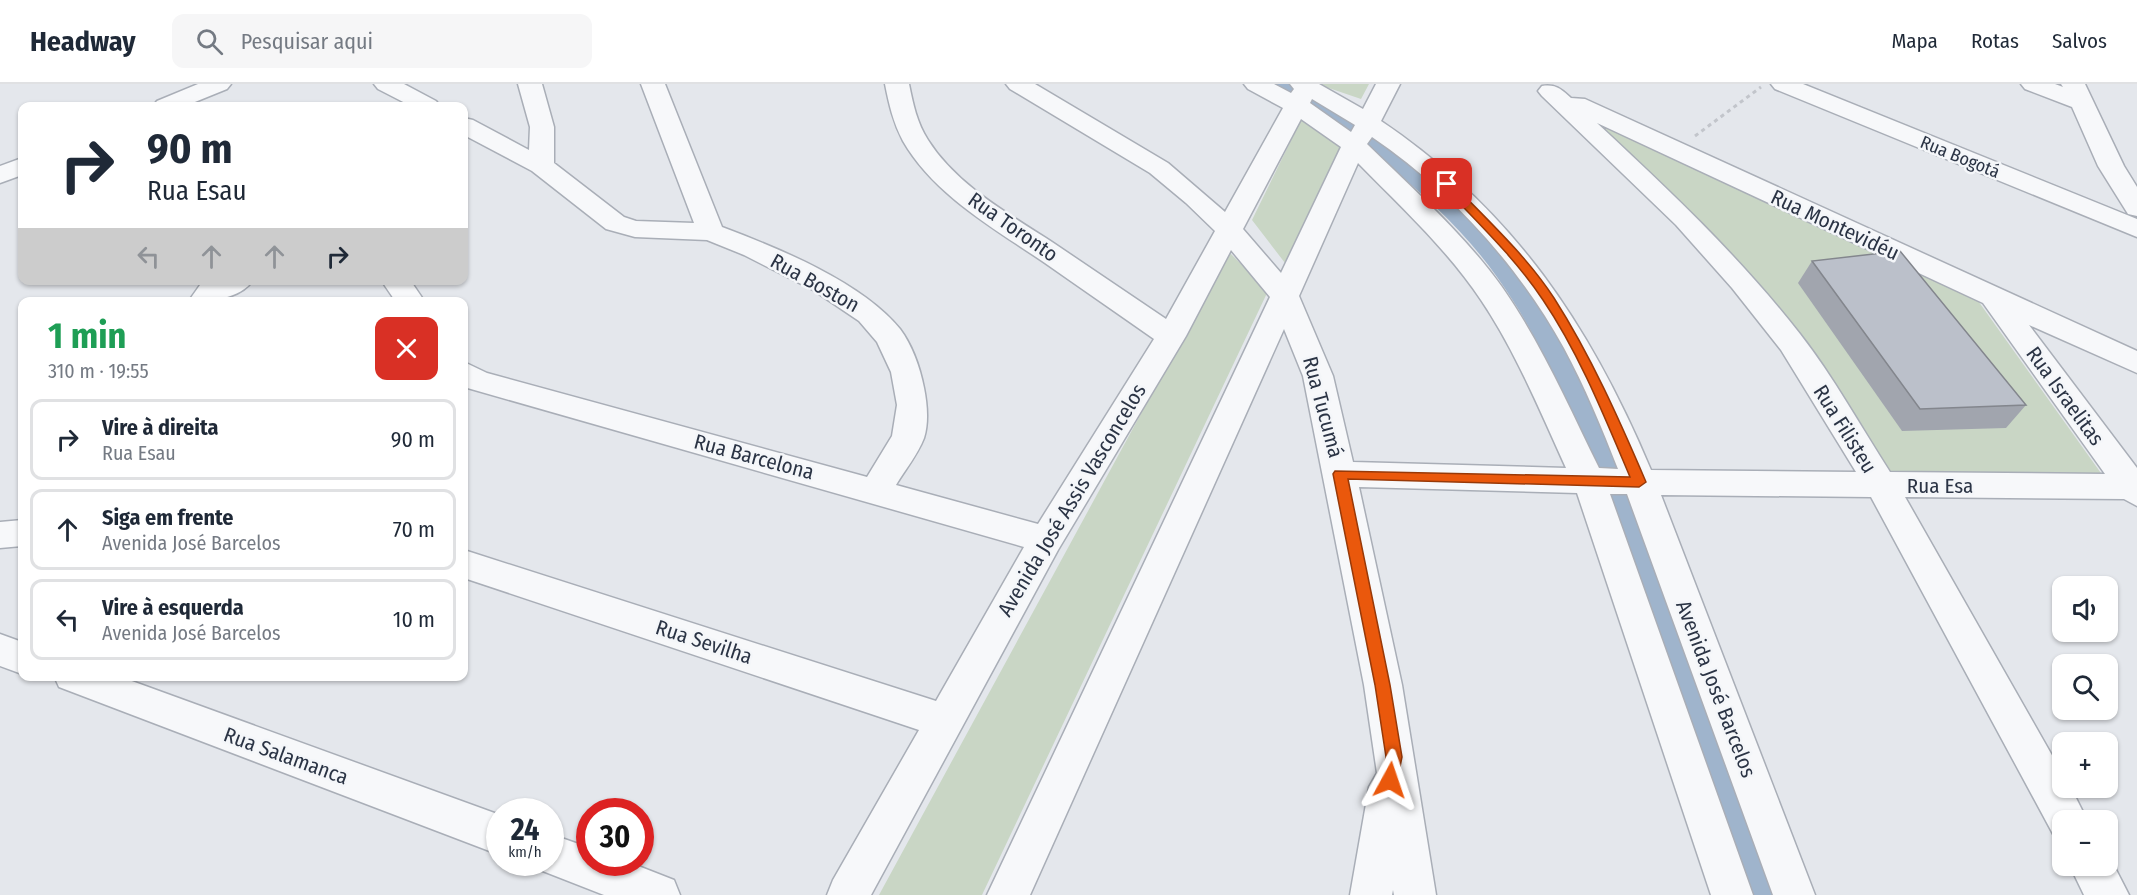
<!DOCTYPE html>
<html lang="pt">
<head>
<meta charset="utf-8">
<style>
  body { margin:0; font-family:"Fira Sans Condensed",sans-serif; background:#f6f6f7; color:#1f2937; height:100vh; display:flex; flex-direction:column; font-size:22px; white-space:nowrap }
  * { box-sizing:border-box; margin:0 }
  p { font-size:20px; color:#747a83 }
  .icon { flex:none; width:33px; height:33px; fill:none; stroke:currentColor; stroke-width:2; stroke-linecap:round; stroke-linejoin:round }
  .map { position:relative; flex:1; overflow:hidden }
  .sheet { position:absolute; left:18px; top:213px; width:450px; height:384px; display:flex; flex-direction:column; background:#fff; border-radius:12px; box-shadow:0 2px 4px #0004 }
  .sheet>* { flex:none }
  .guide { position:absolute; left:18px; top:18px; width:450px; height:183px; border-radius:12px; box-shadow:0 2px 4px #0004; background:#fff; color:#1f2937; overflow:hidden }
  .fabs { position:absolute; left:2052px; top:492px; display:grid; gap:12px }
  .fabs a { display:grid; place-items:center; width:66px; height:66px; border-radius:12px; background:#fff; box-shadow:0 2px 4px #0004; font-size:30px }
  .speed { position:absolute; left:486px; top:714px; display:flex; gap:12px; font-size:30px; font-weight:700; text-align:center }
  .speed>* { display:grid; place-content:center; width:78px; height:78px; border-radius:50%; background:#fff; box-shadow:0 2px 4px #0004; line-height:1 }
  .speed small { font-size:15px; font-weight:400 }
  .speed .limit { border:9px solid #d22; background:#fff; color:#111 }
  .pin { position:absolute; display:grid; place-items:center; width:51px; height:51px; color:#fff; margin:-26px; border-radius:12px; box-shadow:0 3px 9px #0006 }
  .me { position:absolute; width:66px; margin:-33px; rotate:5deg; stroke-linejoin:round; filter:drop-shadow(0 0 4px #0008) }
  .turn { display:flex; align-items:center; gap:21px; height:126px; padding:0 30px; font-size:27px }
  .turn .icon { width:78px; height:78px; stroke-width:2.5 }
  .turn b { display:block; font-size:42px; line-height:51px }
  .lanes { display:flex; align-items:center; height:57px; padding:0 30px; background:#0003; justify-content:center; gap:30px; direction:ltr }
  .lanes .off { opacity:.35 }
  .round { display:grid; place-items:center; flex:none; width:63px; height:63px; border-radius:12px; background:#f6f6f7 }
  .overview { display:flex; align-items:center; justify-content:space-between; height:102px; padding:0 30px }
  h1 { font-size:36px; font-weight:700; line-height:45px; color:#1e9e55 }
  ul { padding:0; list-style:none }
  li { display:flex; align-items:center; gap:18px; height:81px; margin:0 12px 9px; padding:0 18px; border:3px solid #e0e1e3; border-radius:12px }
  li div { flex:1 }
  li b { display:block; font-size:22px }
  li em { font-style:normal }
  header { display:flex; align-items:center; gap:36px; box-sizing:border-box; height:84px; padding:0 30px; background:#fff; border-bottom:2px solid #e0e1e3 }
  header strong { font-size:28px }
  nav { display:flex; gap:33px; margin-inline-start:auto; font-size:21px }
  .search { width:420px; height:54px; background:#f6f6f7; display:flex; align-items:center; gap:15px; box-sizing:border-box; padding:0 21px; border-radius:12px; color:#747a83; font-size:22px }
  .map>svg:first-child { display:block }
  .green { fill:#c9d6c5 }
  .lines { fill:none; stroke-linecap:round; stroke-linejoin:round }
  .river { fill:#9fb4cc; fill-rule:evenodd }
  .minor-casing { stroke:#a9aeb7; stroke-width:3 }
  .path { stroke:#c2c5cb; stroke-width:3; stroke-dasharray:4 4; stroke-linecap:butt }
  .minor { fill:#f7f8fa; fill-rule:evenodd }
  .wall { fill:#a1a5ae }
  .building { fill:#bbc0ca; stroke:#83868d; stroke-width:1.5 }
  .route { fill:#ea580c; stroke:#983908; stroke-width:1.5 }
  .labels { text-anchor:middle; stroke-width:5; stroke-linejoin:round; paint-order:stroke }
  .far-street-label { font-size:18px; fill:#2b3445; stroke:#f4f6f9 }
  .street-label { font-size:21px; fill:#2b3445; stroke:#f4f6f9 }
</style>
</head>
<body>
<header>
<strong>Headway</strong>
<div class="search"><svg class="icon" aria-label="search" viewBox="0 0 24 24"><circle cx="10" cy="10" r="6"/><path d="M15 15l6 6"/></svg>Pesquisar aqui</div>
<nav><a>Mapa</a><a>Rotas</a><a>Salvos</a></nav>
</header>
<div class="map">
<svg width="2137" height="811" viewBox="0 0 2137 811">
  <rect width="100%" height="100%" fill="#e4e7ec"/>
  <path class="green" d="M1317,0H1369L1361,15Z
    M1591,32L1976,214L2103,392L1885,391L1698,136Z
    M1301,36L1346,64L1285,179L1252,136Z
    M1229,168L1268,207L982,811H879Z"/>
  <g class="lines">
    <path class="river" d="M1268,0H1305L1386,51L1446,98L1474,123L1521,176L1543,206L1585,278L1631,380L1798,811H1744C1704,695 1664,580 1622,465C1588,372 1555,274 1497,193C1441,114 1357,54 1272,6Z"/>
    <defs>
      <path id="minor" d="M198,0H231L227,5L185,22H153L157,17Z
        M374,0H404L436,17L440,22H411L378,5Z
        M518,0H542L554,43V79L624,133L636,137L694,139L641,0H665L722,143C778,164 862,198 900,245C912,261 920,284 924,304C927,319 929,338 924,354C918,370 905,386 896,401L1038,440L1154,255C1118,230 1081,204 1045,179C995,145 934,111 903,57C893,38 889,20 885,0H909C913,20 917,39 928,56C957,102 1011,131 1055,160C1092,185 1129,210 1166,235L1215,147L1186,119L1150,89L1010,5L1006,0H1035L1168,79L1225,128L1283,24L1248,5L1244,0H1274L1291,9L1294,5L1290,0H1319L1363,25L1376,0H1400L1381,37C1513,126 1590,241 1651,386L1856,388L1781,266L1732,204L1676,141L1542,12L1538,7L1542,2C1556,0 1561,5 1571,14L1585,15L2137,267V289L2029,241L2137,384V422L2124,415L1905,413L2062,689V704H2071L2087,736H2062V754L2053,750L1871,413L1661,411L1815,811H1773L1627,410H1610L1753,811H1711L1577,409L1359,403L1402,601L1436,811H1394L1393,806L1392,811H1350L1369,703L1377,689L1364,601L1303,292L1284,245L1030,811H987L1270,213L1231,166L1186,252L1058,466L871,811H827L833,796L919,646L464,494V466L936,617L1024,463L464,303V278L487,289L867,393L892,352L897,321L891,288L877,258L859,237L813,206L744,171L707,156L635,153L606,145L532,87L464,51V34L473,36L529,66L530,43ZM1312,15L1355,41L1351,48L1310,19ZM1301,35L1341,63L1281,189L1243,145ZM1597,39L1983,219L2105,390L1890,388C1861,343 1833,292 1800,250C1739,172 1669,106 1597,39ZM1372,53C1450,106 1518,181 1564,264C1585,303 1602,344 1618,385L1599,384C1569,323 1541,259 1502,203C1464,150 1413,105 1367,60ZM1358,79C1401,123 1447,165 1481,216C1516,268 1540,327 1566,384L1353,378L1333,292L1299,212Z
        M1771,0H1803L2137,135V153L1775,5Z
        M2021,0H2055L2063,3L2061,0H2085L2124,82L2137,103V132L2128,130L2098,82L2072,23L2025,5Z
        M22,74V91L0,99V82Z
        M212,196H253C241,215 208,218 188,218L200,201Z
        M381,196H410L425,218H396Z
        M22,436V462L0,464V438Z
        M0,550L22,558V590L0,582Z
        M54,592H118L500,731V771L59,603Z
        M550,750L590,764V778H628L674,796L680,811H604L535,784L533,778H550Z
        M2108,770L2129,811H2084L2070,782H2108Z"/>
    </defs>
    <use href="#minor" class="minor-casing"/>
    <path class="path" d="M1695,52L1761,3"/>
    <use href="#minor" class="minor"/>
  </g>
  <path class="wall" d="M1812,177L2026,321L2006,344L1902,347L1798,199Z"/>
  <path class="building" d="M1900,167L2026,321L1920,325L1812,177Z"/>
  <path class="route" d="M1447,97L1451,98C1486,135 1526,171 1554,214C1591,272 1619,335 1646,398L1639,403L1348,395L1390,601L1402,673L1396,702L1390,704L1384,702L1382,696L1386,673L1375,601L1333,390L1335,387L1630,393C1605,334 1579,269 1543,216C1515,174 1478,139 1443,102V98Z"/>
  <g class="labels">
    <g class="far-street-label">
      <text transform="translate(1960 73) rotate(22)" y="6">Rua Bogotá</text>
    </g>
    <g class="street-label">
      <text transform="translate(1835 141) rotate(25)" y="7">Rua Montevidéu</text>
      <text transform="translate(1013 143) rotate(35)" y="7">Rua Toronto</text>
      <text transform="translate(815 199) rotate(29)" y="7">Rua Boston</text>
      <text transform="translate(2065 312) rotate(54)" y="7">Rua Israelitas</text>
      <text transform="translate(1323 323) rotate(75)" y="7">Rua Tucumá</text>
      <text transform="translate(1845 345) rotate(58)" y="7">Rua Filisteu</text>
      <text transform="translate(754 373) rotate(15)" y="7">Rua Barcelona</text>
      <text x="1940" y="409">Rua Esa</text>
      <text transform="translate(1072 416) rotate(-59)" y="7">Avenida José Assis Vasconcelos</text>
      <text transform="translate(704 558) rotate(18)" y="7">Rua Sevilha</text>
      <text transform="translate(1716 605) rotate(69)" y="7">Avenida José Barcelos</text>
      <text transform="translate(286 672) rotate(20)" y="7">Rua Salamanca</text>
    </g>
  </g>
</svg>
<div class="fabs">
<a><svg class="icon" aria-label="sound" viewBox="0 0 24 24"><path d="M4 9h4l5-4v14l-5-4H4zM17 9q2 3 0 6"/></svg></a>
<a><svg class="icon" aria-label="search" viewBox="0 0 24 24"><circle cx="10" cy="10" r="6"/><path d="M15 15l6 6"/></svg></a>
<a>+</a>
<a>−</a>
</div>
<div class="speed"><div>24<small>km/h</small></div><div class="limit">30</div></div>
<div class="pin" style="left:1447px;top:100px;background:#d93025"><svg class="icon" aria-label="arrive" viewBox="0 0 24 24"><path d="M6 21V4h12l-3 4 3 4H6"/></svg></div>
<svg class="me" style="left:1390px;top:696px" viewBox="-20 -20 40 40"><path d="M0-17L14 15 0 8-14 15z" fill="#ea580c" stroke="#fff" stroke-width="4"/></svg>
<div class="guide">
<div class="turn"><svg class="icon" aria-label="right" viewBox="0 0 24 24"><path d="M7 20v-9h11M14 6l5 5-5 5"/></svg><div><b>90 m</b>Rua Esau</div></div>
<div class="lanes"><svg class="icon off" aria-label="left" viewBox="0 0 24 24"><path d="M17 20v-9H6M10 6l-5 5 5 5"/></svg><svg class="icon off" aria-label="ahead" viewBox="0 0 24 24"><path d="M12 20V5M6 11l6-6 6 6"/></svg><svg class="icon off" aria-label="ahead" viewBox="0 0 24 24"><path d="M12 20V5M6 11l6-6 6 6"/></svg><svg class="icon" aria-label="right" viewBox="0 0 24 24"><path d="M7 20v-9h11M14 6l5 5-5 5"/></svg></div>
</div>
<section class="sheet">
<div class="overview"><div><h1>1 min</h1><p>310 m · 19:55</p></div><a class="round" style="background:#d93025;color:#fff"><svg class="icon" aria-label="close" viewBox="0 0 24 24"><path d="M6 6l12 12M18 6L6 18"/></svg></a></div>
<ul>
<li><svg class="icon" aria-label="right" viewBox="0 0 24 24"><path d="M7 20v-9h11M14 6l5 5-5 5"/></svg><div><b>Vire à direita</b><p>Rua Esau</p></div><em>90 m</em></li>
<li><svg class="icon" aria-label="ahead" viewBox="0 0 24 24"><path d="M12 20V5M6 11l6-6 6 6"/></svg><div><b>Siga em frente</b><p>Avenida José Barcelos</p></div><em>70 m</em></li>
<li><svg class="icon" aria-label="left" viewBox="0 0 24 24"><path d="M17 20v-9H6M10 6l-5 5 5 5"/></svg><div><b>Vire à esquerda</b><p>Avenida José Barcelos</p></div><em>10 m</em></li>
</ul>
</section>
</div>
</body>
</html>
